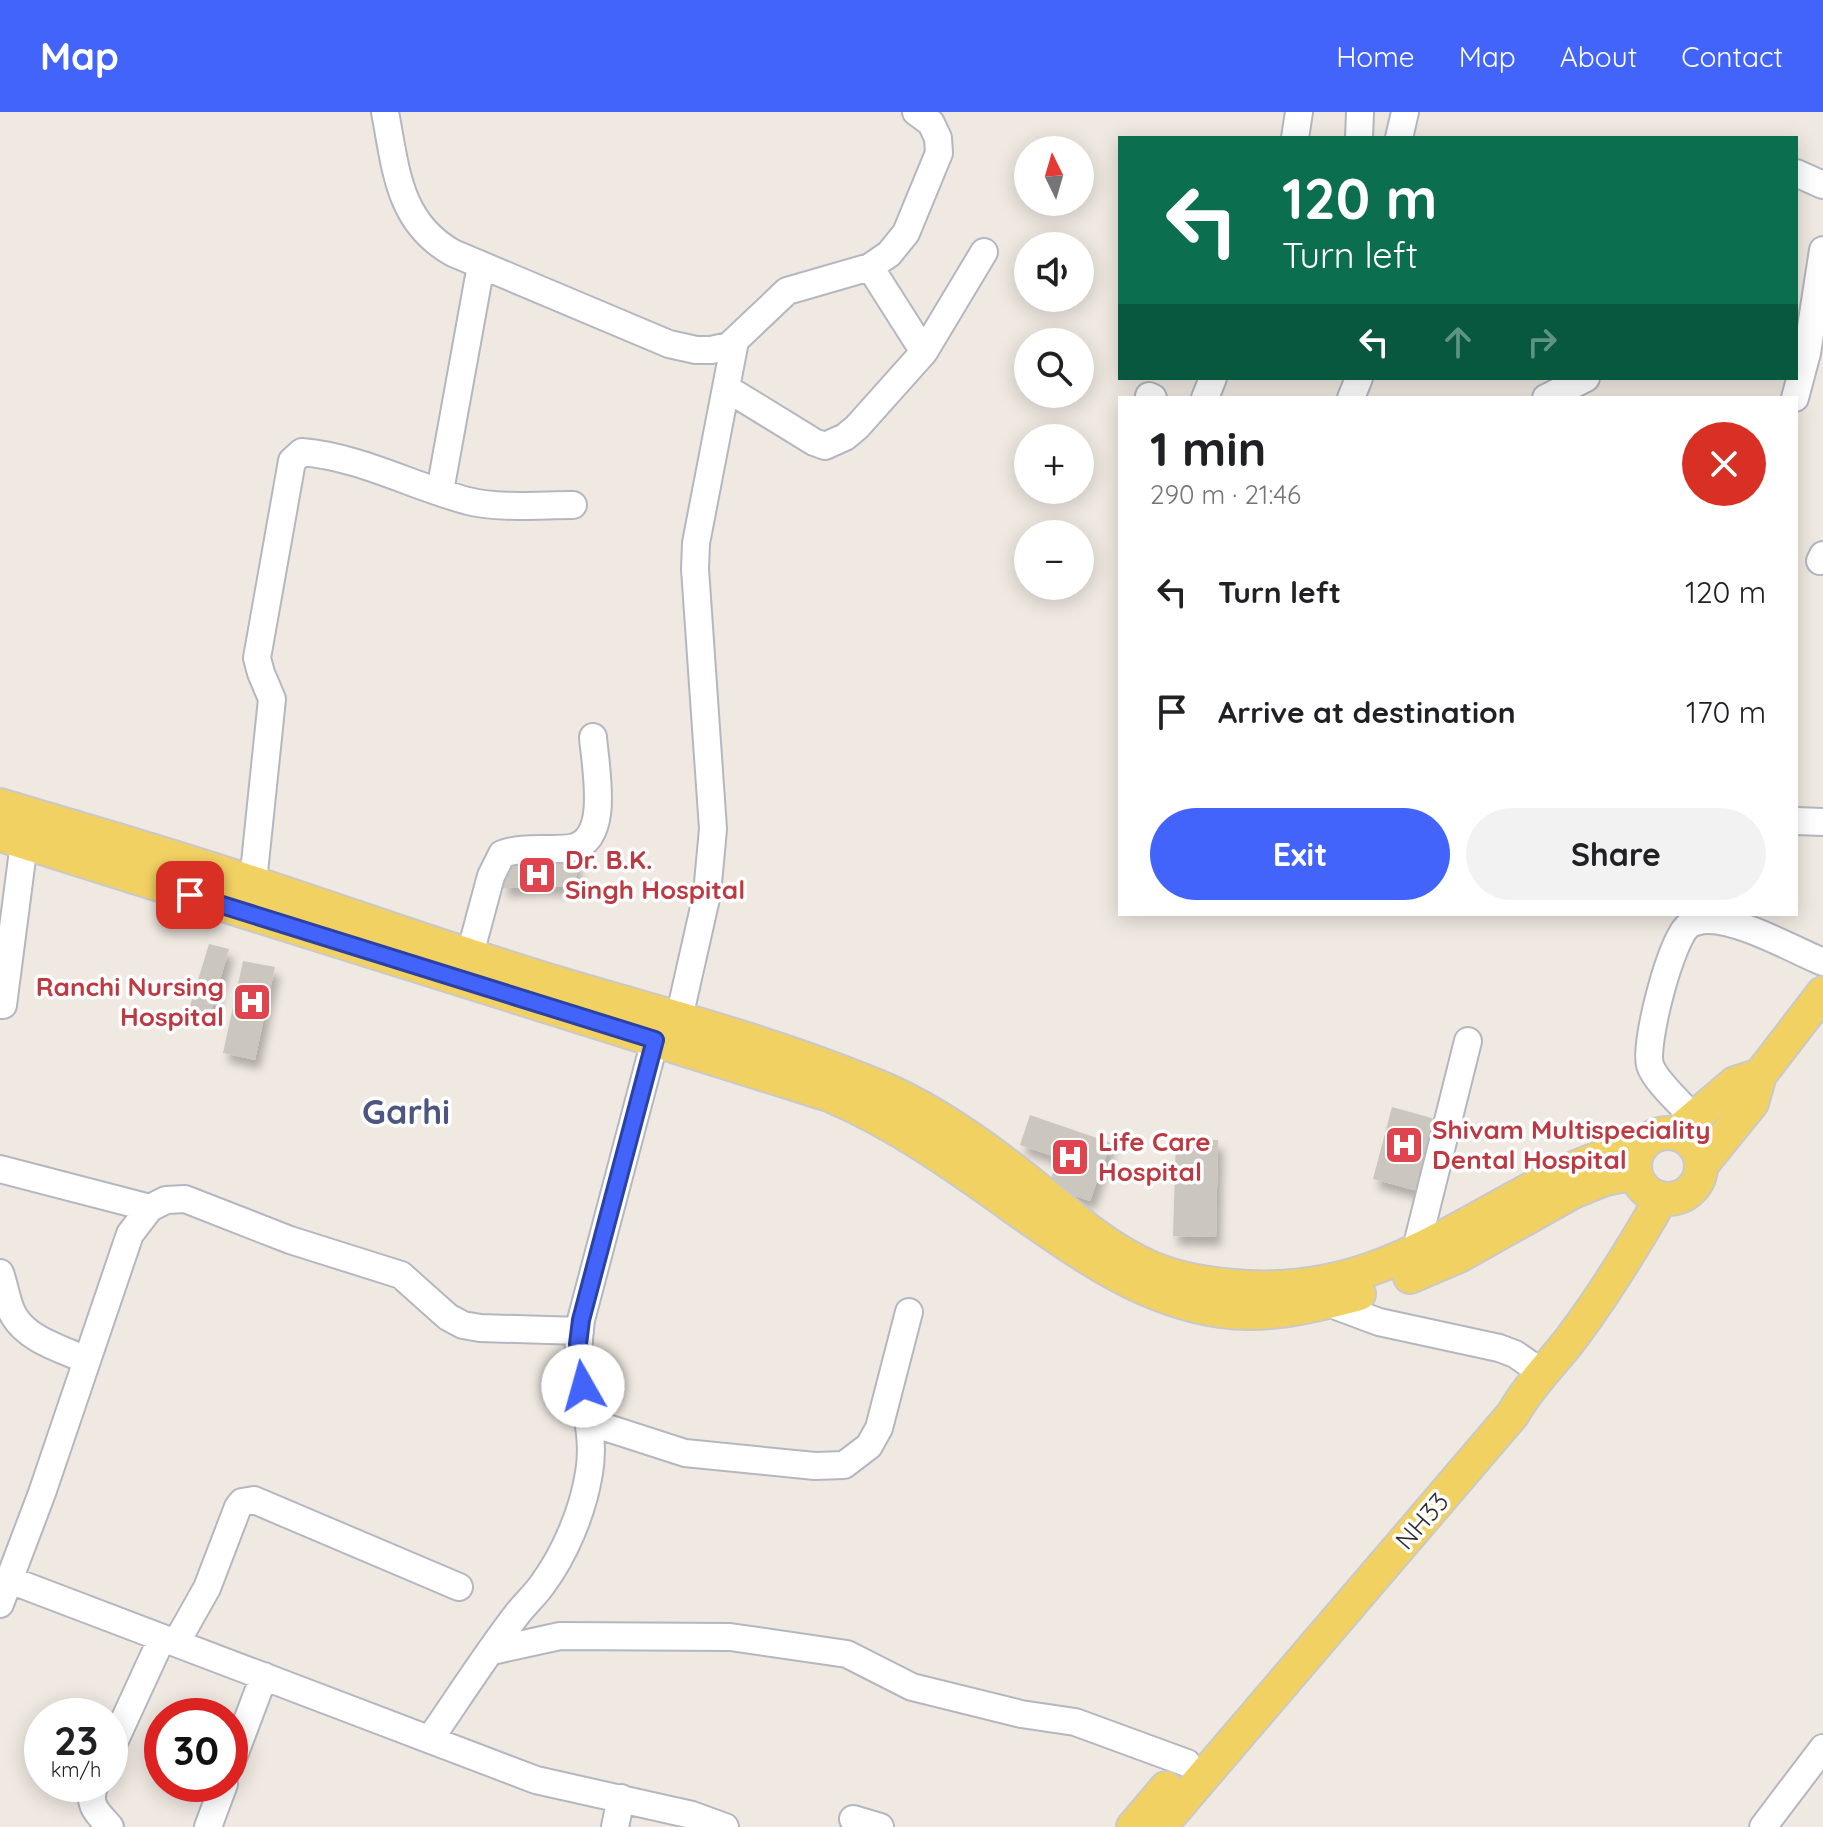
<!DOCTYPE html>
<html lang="en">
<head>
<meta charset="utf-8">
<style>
  body { margin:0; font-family:Quicksand,sans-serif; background:#f2f2f2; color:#202124; height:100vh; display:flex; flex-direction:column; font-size:30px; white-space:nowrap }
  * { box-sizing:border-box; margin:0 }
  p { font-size:26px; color:#757577 }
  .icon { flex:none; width:44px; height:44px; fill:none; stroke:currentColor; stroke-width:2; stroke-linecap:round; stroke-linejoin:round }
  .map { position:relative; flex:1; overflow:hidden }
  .panel { position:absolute; left:1118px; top:284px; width:680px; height:520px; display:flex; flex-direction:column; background:#fff; border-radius:0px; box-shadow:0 4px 20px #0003 }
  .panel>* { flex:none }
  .top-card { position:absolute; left:1118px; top:24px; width:680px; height:244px; border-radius:0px; box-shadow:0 4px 20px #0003; background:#0b6e4f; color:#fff; overflow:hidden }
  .needle { width:52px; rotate:355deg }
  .buttons { position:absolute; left:1014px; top:24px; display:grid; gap:16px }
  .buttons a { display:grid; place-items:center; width:80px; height:80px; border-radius:50%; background:#fff; box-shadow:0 4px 20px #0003; font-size:40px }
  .speed { position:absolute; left:24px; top:1586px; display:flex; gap:16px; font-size:40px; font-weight:700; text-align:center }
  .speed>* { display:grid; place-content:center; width:104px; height:104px; border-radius:50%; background:#fff; box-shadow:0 4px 20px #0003; line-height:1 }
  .speed small { font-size:20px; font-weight:400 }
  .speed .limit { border:12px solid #d22; background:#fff; color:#111 }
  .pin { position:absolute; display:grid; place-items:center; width:68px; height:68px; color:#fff; margin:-34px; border-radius:16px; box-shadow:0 4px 12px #0006 }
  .me { position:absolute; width:88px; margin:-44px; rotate:353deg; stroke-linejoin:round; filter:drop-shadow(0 0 6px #0008) }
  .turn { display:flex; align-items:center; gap:28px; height:168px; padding:0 32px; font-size:36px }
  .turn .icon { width:104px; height:104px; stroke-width:2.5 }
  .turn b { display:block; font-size:56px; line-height:68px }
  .lanes { display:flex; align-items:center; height:76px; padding:0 32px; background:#0003; justify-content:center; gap:40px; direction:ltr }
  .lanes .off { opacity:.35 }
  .round { display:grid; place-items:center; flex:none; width:84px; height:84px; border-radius:42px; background:#f2f2f2 }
  .overview { display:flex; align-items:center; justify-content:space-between; height:136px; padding:0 32px }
  h1 { font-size:48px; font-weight:700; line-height:60px }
  .button { display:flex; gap:16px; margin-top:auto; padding:16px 32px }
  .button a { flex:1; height:92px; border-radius:48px; background:#4264fb; color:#fff; font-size:32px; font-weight:700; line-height:92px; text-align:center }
  .button a+a { background:#f2f2f2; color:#202124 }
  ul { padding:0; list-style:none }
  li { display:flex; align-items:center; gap:24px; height:120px; padding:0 32px }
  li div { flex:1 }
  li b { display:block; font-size:30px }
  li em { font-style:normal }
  header { display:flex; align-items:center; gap:48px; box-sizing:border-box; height:112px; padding:0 40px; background:#4264fb; color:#fff }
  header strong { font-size:38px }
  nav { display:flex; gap:44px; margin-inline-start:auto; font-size:28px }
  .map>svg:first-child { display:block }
  .building { fill:#cbc7bf; filter:url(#shadow) }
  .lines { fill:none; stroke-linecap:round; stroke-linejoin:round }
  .minor-casing { stroke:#b4b7c1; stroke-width:30 }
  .major-casing { stroke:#c9c9c9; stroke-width:36 }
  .minor { stroke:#fff; stroke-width:26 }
  .major { stroke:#f2d163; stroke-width:32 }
  .route-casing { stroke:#2b41a3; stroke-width:20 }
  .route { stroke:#4264fb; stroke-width:14 }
  .labels { text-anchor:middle; stroke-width:7; stroke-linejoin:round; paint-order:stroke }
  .health-label { font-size:26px; font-weight:bold; fill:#be3a42; stroke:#fff; text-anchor:start }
  .street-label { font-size:26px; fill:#2e2e2e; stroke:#fff }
  .district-label { font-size:34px; font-weight:bold; fill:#4d5680; stroke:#fff }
</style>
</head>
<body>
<header>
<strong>Map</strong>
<nav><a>Home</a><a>Map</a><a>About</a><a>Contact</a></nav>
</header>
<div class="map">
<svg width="1823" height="1715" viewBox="0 0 1823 1715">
  <defs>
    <filter id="shadow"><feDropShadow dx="5" dy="9" stdDeviation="4" flood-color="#0004"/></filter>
  </defs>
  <rect width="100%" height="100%" fill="#efe9e1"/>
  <path class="building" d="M576,746L577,774L503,776L502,748Z
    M209,832L229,837L211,900L190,894Z
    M243,849L275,855L255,948L223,941Z
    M1392,995L1435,1007L1421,1058L1430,1061L1425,1081L1373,1067Z
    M1030,1003L1111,1031L1090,1089L1048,1075L1058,1046L1020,1033Z
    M1176,1027L1218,1028L1216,1125L1173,1124Z"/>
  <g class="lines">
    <defs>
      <path id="minor" d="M385,0C396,57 398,110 453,141L669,232L696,238H711L729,234L787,179L870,155L889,142L906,121L939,41L938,26L931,11L916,0
        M1295,26L1299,0
        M1359,26L1360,0
        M1399,26L1405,0
        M1796,61L1823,73
        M924,240L984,140
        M726,276L814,330L825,334L845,325L857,315L924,240L870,155
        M1149,284L1153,286
        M1205,286L1213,266
        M1351,286L1359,266
        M1546,286L1586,266
        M1795,286L1807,241L1823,138
        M440,379L481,153
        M1820,449L1823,443
        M1796,709L1823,710
        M253,770L272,587L261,561L257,546L292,349L302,340C360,345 412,374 468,389C501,397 539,393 573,393
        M470,842L491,764L502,742C524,734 547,739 570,736C612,731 595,654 593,625
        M3,893L24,731
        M679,906L707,782L713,717L695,457L696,431L735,229
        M1694,1006C1682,993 1655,969 1650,953C1644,932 1671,826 1689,813C1693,810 1702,808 1707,808C1739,807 1792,837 1823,850
        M0,1057L150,1096
        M1415,1141L1468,929
        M0,1161C5,1174 7,1193 14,1204C28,1228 62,1237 86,1248
        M1328,1191L1379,1210L1499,1236L1515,1242L1544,1262
        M589,1310L685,1341L815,1354L844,1353L869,1334L879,1316L909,1200
        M10,1468L536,1668L692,1703L725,1715
        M0,1492L42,1381L130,1122L150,1096L166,1088L185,1087L290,1128L401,1163L448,1205L463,1213L480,1216L580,1219
        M176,1531L207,1476L238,1395L242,1390L254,1388L459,1475
        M492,1539L560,1524L730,1525L847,1542L912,1575L1021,1602L1075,1610L1187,1651
        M430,1627C459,1585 487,1541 518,1501C526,1491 535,1483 542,1473C565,1442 583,1399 589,1361C596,1323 582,1288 579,1251C578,1237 579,1223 581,1208L655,928
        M110,1639L162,1526
        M230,1654L264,1564
        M95,1672C86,1693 98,1701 110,1715
        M853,1707L880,1715
        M208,1715L224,1672
        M615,1715L621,1686
        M1763,1715L1823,1636"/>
      <path id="major" d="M0,693C86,719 172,743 257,772C361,806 465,844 571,875C674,905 778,933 877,974C929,995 984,1034 1028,1069C1068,1101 1104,1136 1152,1156C1182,1169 1215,1173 1248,1175C1373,1181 1450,1117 1554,1065C1584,1050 1615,1040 1646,1029
        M0,723L829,983C897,1012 956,1054 1016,1097C1079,1141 1142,1188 1221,1199C1266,1206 1315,1194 1359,1182
        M1635 1054a33 33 0 1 1 66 0a33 33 0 1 1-66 0Z
        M1675,1022L1735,971L1760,963
        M1701,1054L1752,991L1760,963L1823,881
        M1410,1165L1459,1144L1573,1080L1605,1067L1635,1061
        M1133,1715L1166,1676
        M1160,1715L1513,1302C1529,1273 1553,1251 1573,1224C1606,1180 1634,1134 1661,1087"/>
    </defs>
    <use href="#minor" class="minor-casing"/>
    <use href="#major" class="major-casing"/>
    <use href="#minor" class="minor"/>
    <use href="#major" class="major"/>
  </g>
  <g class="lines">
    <defs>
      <path id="route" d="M190,783L655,928L581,1208L578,1232L583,1274"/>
    </defs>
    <use href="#route" class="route-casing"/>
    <use href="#route" class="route"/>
  </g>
  <defs>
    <symbol id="hospital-square" viewBox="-11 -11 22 22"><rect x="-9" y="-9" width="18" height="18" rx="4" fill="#e0444e" stroke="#fff"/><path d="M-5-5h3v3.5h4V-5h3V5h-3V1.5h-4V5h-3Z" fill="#fff"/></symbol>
  </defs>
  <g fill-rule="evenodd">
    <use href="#hospital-square" x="515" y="741" width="44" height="44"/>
    <use href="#hospital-square" x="230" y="868" width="44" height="44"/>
    <use href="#hospital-square" x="1382" y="1011" width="44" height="44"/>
    <use href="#hospital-square" x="1048" y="1023" width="44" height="44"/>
  </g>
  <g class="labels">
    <g class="health-label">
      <text x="565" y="757">Dr. B.K.<tspan x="565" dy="30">Singh Hospital</tspan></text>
      <text x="224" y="884" text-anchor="end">Ranchi Nursing<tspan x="224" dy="30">Hospital</tspan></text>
      <text x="1432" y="1027">Shivam Multispeciality<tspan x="1432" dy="30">Dental Hospital</tspan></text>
      <text x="1098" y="1039">Life Care<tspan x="1098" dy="30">Hospital</tspan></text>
    </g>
    <g class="street-label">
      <text transform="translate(1422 1409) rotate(-49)" y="9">NH33</text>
    </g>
    <g class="district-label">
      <text x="406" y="1012">Garhi</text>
    </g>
  </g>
</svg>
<div class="buttons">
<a><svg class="needle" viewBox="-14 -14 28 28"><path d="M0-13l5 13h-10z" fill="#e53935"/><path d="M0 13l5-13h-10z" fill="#757577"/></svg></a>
<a><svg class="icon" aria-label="sound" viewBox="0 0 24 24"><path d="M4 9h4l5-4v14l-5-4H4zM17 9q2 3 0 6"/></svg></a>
<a><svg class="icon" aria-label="search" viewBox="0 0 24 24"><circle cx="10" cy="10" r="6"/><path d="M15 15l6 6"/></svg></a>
<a>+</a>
<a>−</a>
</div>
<div class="speed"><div>23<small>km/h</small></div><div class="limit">30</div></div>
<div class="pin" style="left:190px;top:783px;background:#d93025"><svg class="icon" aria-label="arrive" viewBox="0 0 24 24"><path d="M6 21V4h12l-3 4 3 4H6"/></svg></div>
<svg class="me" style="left:583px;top:1274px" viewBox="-20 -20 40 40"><circle r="19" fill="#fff"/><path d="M0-13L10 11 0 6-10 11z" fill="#4264fb"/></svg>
<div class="top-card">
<div class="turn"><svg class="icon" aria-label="left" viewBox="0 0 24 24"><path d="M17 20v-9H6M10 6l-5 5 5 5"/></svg><div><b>120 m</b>Turn left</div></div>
<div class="lanes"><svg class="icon" aria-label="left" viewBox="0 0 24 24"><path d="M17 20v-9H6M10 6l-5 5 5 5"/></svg><svg class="icon off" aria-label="ahead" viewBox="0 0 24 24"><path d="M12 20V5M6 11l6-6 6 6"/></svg><svg class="icon off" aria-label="right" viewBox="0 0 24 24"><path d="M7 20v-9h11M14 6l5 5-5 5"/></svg></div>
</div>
<section class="panel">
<div class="overview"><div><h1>1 min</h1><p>290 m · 21:46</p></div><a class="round" style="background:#d93025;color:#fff"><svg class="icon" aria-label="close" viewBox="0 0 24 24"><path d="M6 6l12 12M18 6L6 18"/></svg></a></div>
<ul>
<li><svg class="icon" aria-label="left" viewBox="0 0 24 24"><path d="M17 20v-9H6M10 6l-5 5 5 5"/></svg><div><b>Turn left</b></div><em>120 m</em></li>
<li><svg class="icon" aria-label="arrive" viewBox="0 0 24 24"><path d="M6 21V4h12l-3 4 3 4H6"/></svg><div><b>Arrive at destination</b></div><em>170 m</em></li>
</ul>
<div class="button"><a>Exit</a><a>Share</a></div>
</section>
</div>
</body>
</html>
